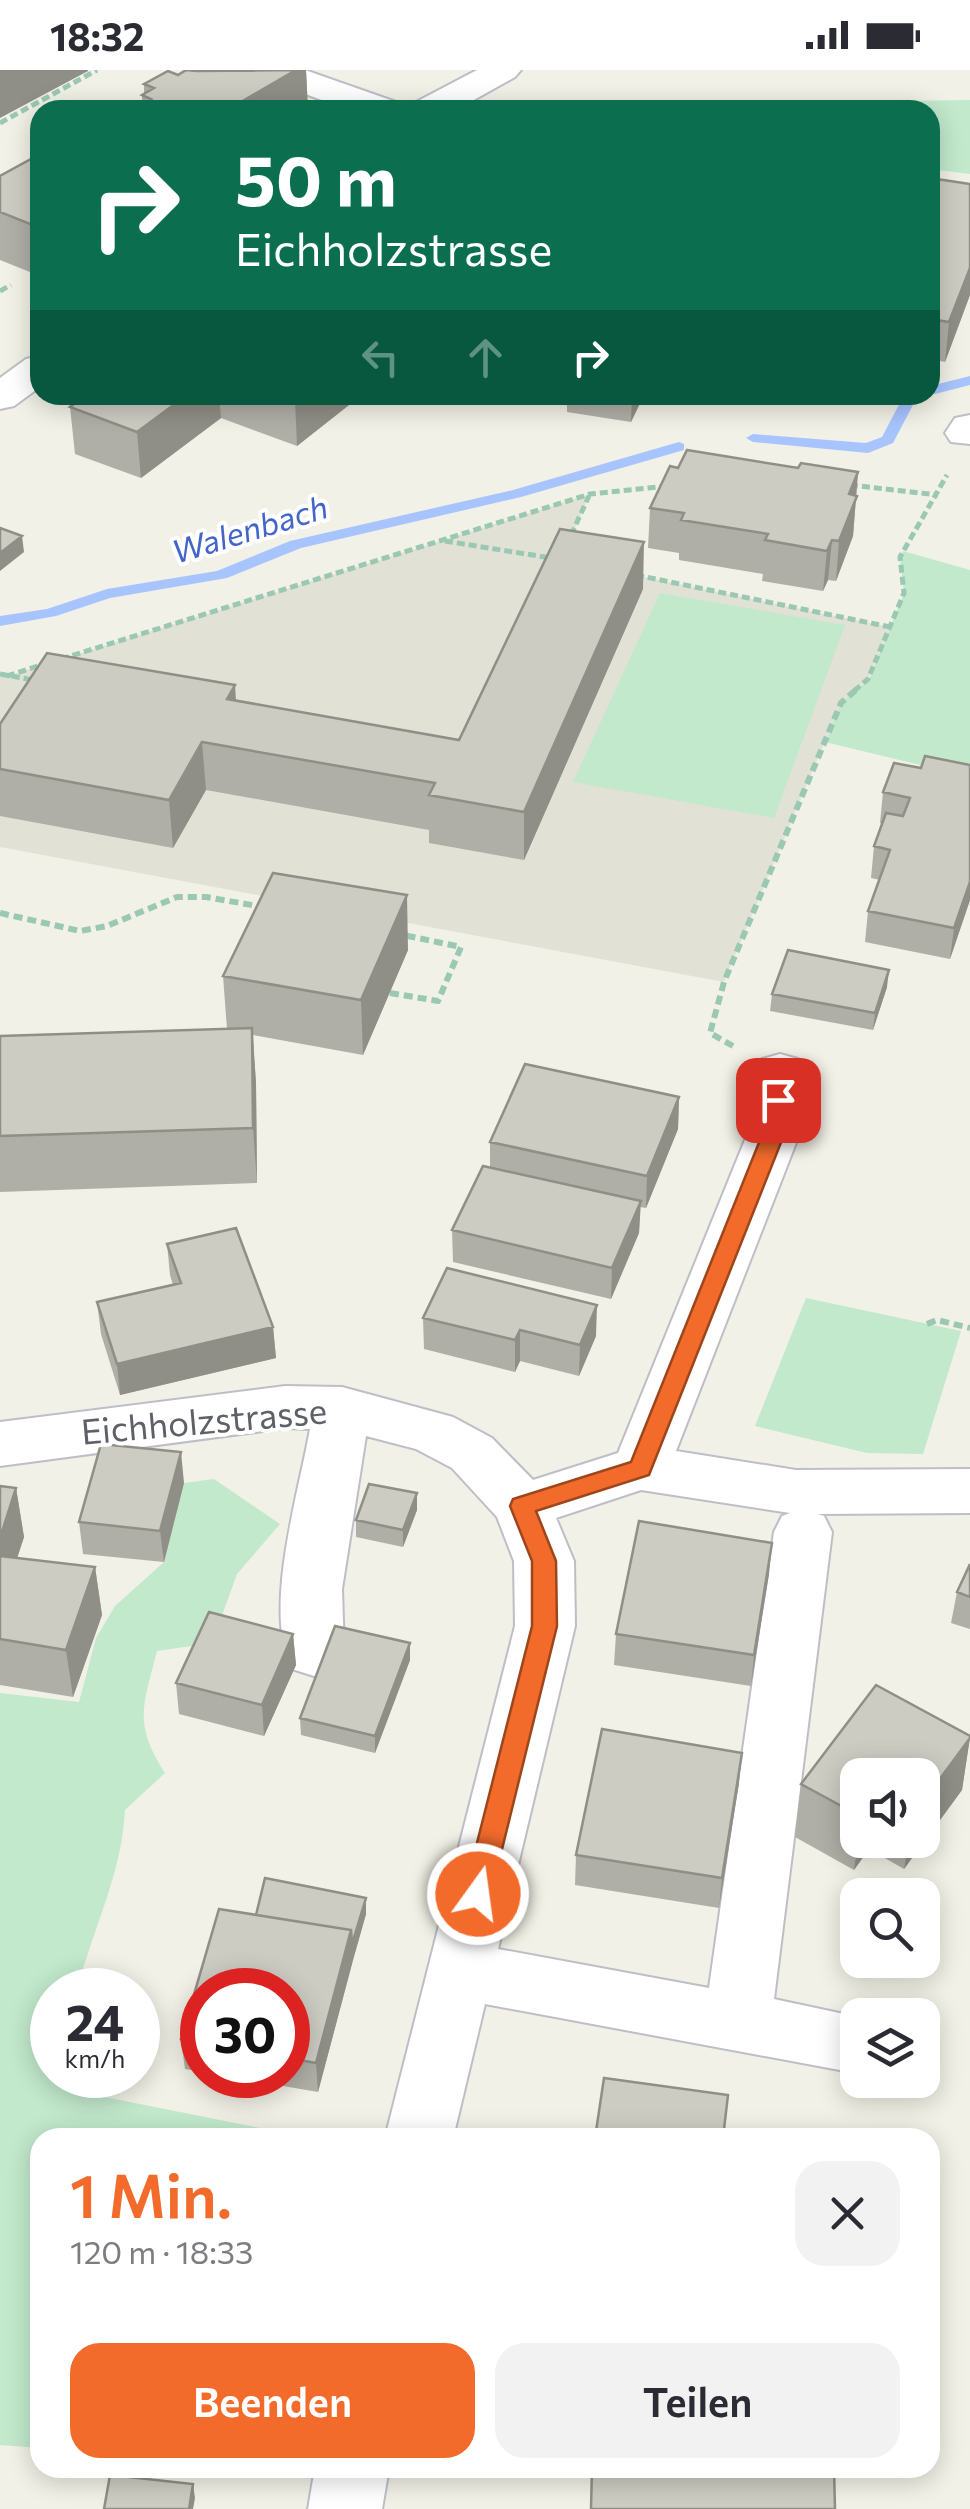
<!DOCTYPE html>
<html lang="de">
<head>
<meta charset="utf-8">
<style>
  body { margin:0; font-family:Commissioner,sans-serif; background:#f2f2f3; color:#2b2b33; height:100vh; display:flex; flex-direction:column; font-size:38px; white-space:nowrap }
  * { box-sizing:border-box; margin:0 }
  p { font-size:32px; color:#7c7c81 }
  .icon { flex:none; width:55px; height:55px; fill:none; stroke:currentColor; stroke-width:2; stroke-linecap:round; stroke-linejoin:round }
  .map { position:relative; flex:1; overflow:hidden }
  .side { position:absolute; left:30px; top:2058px; width:910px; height:350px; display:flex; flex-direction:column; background:#fff; border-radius:30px; box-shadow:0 5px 25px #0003 }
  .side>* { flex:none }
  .top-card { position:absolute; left:30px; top:30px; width:910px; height:305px; border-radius:30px; box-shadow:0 5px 25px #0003; background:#0b6e4f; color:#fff; overflow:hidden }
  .tools { position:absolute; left:840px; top:1688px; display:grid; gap:20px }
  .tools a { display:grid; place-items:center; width:100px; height:100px; border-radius:20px; background:#fff; box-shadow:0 5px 25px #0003; font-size:50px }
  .speed { position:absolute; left:30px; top:1898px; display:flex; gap:20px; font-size:50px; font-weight:700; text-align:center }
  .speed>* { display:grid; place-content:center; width:130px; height:130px; border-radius:50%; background:#fff; box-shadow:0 5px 25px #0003; line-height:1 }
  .speed small { font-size:25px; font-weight:400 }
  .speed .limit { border:15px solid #d22; background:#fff; color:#111 }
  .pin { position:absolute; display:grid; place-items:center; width:85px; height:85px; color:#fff; margin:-42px; border-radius:20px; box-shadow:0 5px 15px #0006 }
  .me { position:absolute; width:110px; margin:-55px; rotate:14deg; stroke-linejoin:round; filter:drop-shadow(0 0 8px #0008) }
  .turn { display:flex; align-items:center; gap:35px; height:210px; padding:0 40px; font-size:45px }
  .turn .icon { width:130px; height:130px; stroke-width:2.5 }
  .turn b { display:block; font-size:70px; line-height:85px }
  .lanes { display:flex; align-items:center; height:95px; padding:0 40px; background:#0003; justify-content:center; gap:50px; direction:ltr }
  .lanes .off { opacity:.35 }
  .round { display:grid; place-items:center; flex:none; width:105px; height:105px; border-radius:30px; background:#f2f2f3 }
  .head { display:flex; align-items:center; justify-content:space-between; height:170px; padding:0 40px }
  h1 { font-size:60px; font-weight:600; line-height:75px; color:#f26b2b }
  .button { display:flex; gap:20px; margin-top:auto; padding:20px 40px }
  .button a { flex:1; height:115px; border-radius:30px; background:#f26b2b; color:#fff; font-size:40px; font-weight:600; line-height:115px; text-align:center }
  .button a+a { background:#f2f2f3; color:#2b2b33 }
  .status { display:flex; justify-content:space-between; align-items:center; height:70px; padding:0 50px; background:#fff; direction:ltr }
  .status svg { height:28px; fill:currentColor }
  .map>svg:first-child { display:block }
  .education { fill:#e1e1d5 }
  .green { fill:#c2e9cc }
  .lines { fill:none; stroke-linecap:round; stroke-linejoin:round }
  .stream { fill:#a8c4ff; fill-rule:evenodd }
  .minor-casing { stroke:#bebec6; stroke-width:4 }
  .path-far1 { stroke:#9ac8b2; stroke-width:5; stroke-dasharray:8 4; stroke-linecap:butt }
  .path { stroke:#9ac8b2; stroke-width:6; stroke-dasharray:9 5; stroke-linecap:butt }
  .minor { fill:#fff; fill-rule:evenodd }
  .wall { fill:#afafa8; fill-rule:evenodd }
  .shaded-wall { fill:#8f8f88 }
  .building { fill:#ccccc3; stroke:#8f8f88; stroke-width:2.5 }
  .route { fill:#f26b2b; stroke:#9d461c; stroke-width:2.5 }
  .labels { text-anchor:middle; stroke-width:8; stroke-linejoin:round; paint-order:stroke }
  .far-water-label { font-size:32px; font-style:italic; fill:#4365ca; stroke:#fff }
  .street-label { font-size:35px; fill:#5e6068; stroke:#fff }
</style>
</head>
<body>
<div class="status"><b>18:32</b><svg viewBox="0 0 49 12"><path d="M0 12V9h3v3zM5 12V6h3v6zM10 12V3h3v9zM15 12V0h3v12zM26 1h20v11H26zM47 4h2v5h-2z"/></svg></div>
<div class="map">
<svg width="970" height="2439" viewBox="0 0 970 2439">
  <rect width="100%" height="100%" fill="#f1f1e7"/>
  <path class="education" d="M590,424L561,490L890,557L868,609L841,633L724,912L0,777V604L7,606Z"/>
  <path class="green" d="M970,30V104L930,99V40H881L904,31Z
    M903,481L970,500V707L825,672L841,633L869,609L904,523L900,487Z
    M660,523L845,555L774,748L573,712Z
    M806,1228L961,1261L923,1384L867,1383L755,1356Z
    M214,1409L280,1454L237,1504L212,1573L157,1581C143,1636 133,1653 165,1703L125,1740C122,1803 93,1859 77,1920H52V2005H62L65,2019L305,2067L40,2068V2378L0,2375V1623L79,1632L96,1568L115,1536L164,1492L184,1413Z"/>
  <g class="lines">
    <path class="stream" d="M970,306V315L935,324L928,325L930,316Z
      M904,325H924L915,331L893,373L868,383L753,372L746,368L753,364L866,373L882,367Z
      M679,372L684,374V380L521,427L301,478L227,508L110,528L56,546L0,556V546L47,539L107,519L217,501L290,471L513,420Z"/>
    <defs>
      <path id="minor" d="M253,0H305L396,32L401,40H349L259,7Z
        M477,0H521L515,7L456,40H411L416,32Z
        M40,286V317L14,336L0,339V308L26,289Z
        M970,345V374L951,372L945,363L955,348Z
        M780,984L798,989L806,1001L801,1060L676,1381L796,1400L970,1399V1443L818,1444L824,1446L832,1462L774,1929L858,1947V1997L845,2001L485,1934L453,2068H385L515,1556L514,1491L497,1447L452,1398L416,1379L366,1366L342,1519L344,1582L336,1599L314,1606L292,1599C262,1541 299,1422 310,1359L285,1358L0,1396V1352L285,1316L342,1317L453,1347L492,1368L533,1410L618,1383L749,1060L754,1001L762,989ZM641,1420L790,1443L782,1446L774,1462L709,1918L498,1879L575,1556L574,1491L556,1448Z
        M315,2398H389L382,2439H308Z"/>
    </defs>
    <use href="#minor" class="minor-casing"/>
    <path class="path-far1" d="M0,53L97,0
      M0,221L11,215
      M850,415L938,425
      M571,465L589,426
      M445,471L551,488
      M636,505L890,557
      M61,589L590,424L668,416
      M0,604L33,610
      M7,606L44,594
      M854,621L868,609L904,523L900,487L947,405"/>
    <path class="path" d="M0,843L80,861L107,856L177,827H206L263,837
      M390,923L438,931L461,877L403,865
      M733,976L710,963L724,912L841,633L857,619
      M927,1254L937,1250L970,1258"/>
    <use href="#minor" class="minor"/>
  </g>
  <path class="wall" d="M199,0H306L308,40H131L142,34V25L144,23V14Z
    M40,84V206L0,190V106Z
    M930,108L970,114V225L945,292L930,289Z
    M87,325H349V335L297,376L221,348L141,408L75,384L70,337Z
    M567,325H644L631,352L567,342Z
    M652,325H712L708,334Z
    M678,398H798L858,402L853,466L836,511L828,510L823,521L762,511L763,504L679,490V483L648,478L650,438Z
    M643,519L524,790L429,773V760L206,720L173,778L0,746V654L236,631L459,670Z
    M894,693L970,830L950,889L865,872L868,841L880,810L871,808L874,776L882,754L880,753L883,722Z
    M408,880L363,985L253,965L256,1013L257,1113L0,1122V966L227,959L223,906Z
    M887,917L873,960L770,941L772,924Z
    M679,1027L678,1059L646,1138L640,1137L639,1163L611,1229L453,1192L452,1160L490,1097V1072Z
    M167,1174L273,1257L276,1288L120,1325L101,1264L97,1232L173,1215L170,1205Z
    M423,1248L596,1266L579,1306L520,1291L515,1302L424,1279Z
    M184,1413L164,1492L83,1484L79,1452Z
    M0,1416L16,1418L24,1467L17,1488L95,1497L102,1545L73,1627L0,1615Z
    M417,1423V1440L403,1477L356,1467V1450Z
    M970,1494V1559L951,1553L957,1522Z
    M769,1504L751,1616L614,1595L616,1564Z
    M293,1564L296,1595L264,1666L179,1644L176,1613Z
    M410,1590L375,1683L301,1665L300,1648Z
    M970,1666L962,1720L904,1799L869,1779L854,1800L795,1767L801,1714ZM858,1705H922V1770H858Z
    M739,1713L719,1838L575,1815L576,1785Z
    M265,1808L366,1828V1844L353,1890L318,2022L220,2005H288V1920H202V2002L185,1999L181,1969L219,1839L256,1845Z"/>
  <path class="shaded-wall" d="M0,0H88V1L0,48Z
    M296,0H306L308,40H227Z
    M970,198V225L945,292L949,252Z
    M187,325H219L221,348L141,408L137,362Z
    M302,325H349V335L297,376L295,330Z
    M632,325H644L631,352Z
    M858,402L853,466L836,511L839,471L849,424Z
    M22,466L24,482L0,501V483Z
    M832,470L828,510L823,521L827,481Z
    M644,472L643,519L524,790V742Z
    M235,615L238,663L227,629Z
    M202,672L206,720L173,778L169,730Z
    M970,812V830L950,889L954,858Z
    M407,825L408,880L363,985L361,930Z
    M889,900L887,917L873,960L875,943Z
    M252,958L256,1013L257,1113L253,1058Z
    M679,1027L678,1059L646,1138L647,1106Z
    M641,1131L639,1163L611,1229L612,1198Z
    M597,1235L596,1266L579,1306L580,1275Z
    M273,1257L276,1288L120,1325L117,1294Z
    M520,1260V1291L515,1302V1270Z
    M181,1382L184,1413L164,1492L160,1461Z
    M16,1418L24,1467L2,1534L0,1521V1468Z
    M417,1423V1440L403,1477V1460Z
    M772,1473L769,1504L751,1616L754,1585Z
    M95,1497L102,1545L73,1627L66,1580Z
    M293,1564L296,1595L264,1666L262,1635Z
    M410,1573V1590L375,1683V1666Z
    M970,1668L962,1720L904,1799L909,1770H922V1733Z
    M742,1683L739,1713L719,1838L722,1808Z
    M858,1770H870L869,1779L854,1800Z
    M366,1828V1844L353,1890L318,2022L316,1993L351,1860Z
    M193,2414L195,2428L193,2439H189Z"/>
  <path class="building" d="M186,0L197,1L296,0L227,40H131L151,29L142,25L154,18L144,14L168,1L178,5Z
    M40,84V158L0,142V106Z
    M930,108L970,114V198L949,252L930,249Z
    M87,325H187L137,362L70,337Z
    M281,325H302L295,330Z
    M687,380L798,398L801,393L858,402L849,424L857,426L839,471L832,470L827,481L765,470L768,464L681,450L684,443L650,438L670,396L678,398Z
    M0,458L22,466L0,483Z
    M560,459L644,472L524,742L429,725L435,713L202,672L169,730L0,699V654L47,583L235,615L227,629L459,670Z
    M925,686L970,695V812L954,858L868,841L890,780L874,776L886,743L903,746L910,728L883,722L894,693L921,698Z
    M273,803L407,825L361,930L223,906Z
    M788,880L889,900L875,943L772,924Z
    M252,958L253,1058L0,1066V966Z
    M525,994L679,1027L647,1106L490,1072Z
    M483,1096L641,1131L612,1198L452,1160Z
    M236,1158L273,1257L117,1294L97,1232L181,1213L167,1174Z
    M447,1198L597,1235L580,1275L520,1260L515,1270L423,1248Z
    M101,1374L181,1382L160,1461L79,1452Z
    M369,1414L417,1423L403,1460L356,1450Z
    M0,1416L16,1418L0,1468Z
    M639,1451L772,1473L754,1585L616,1564Z
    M0,1486L95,1497L66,1580L0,1569Z
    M970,1494V1527L957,1522Z
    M209,1542L293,1564L262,1635L176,1613Z
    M335,1556L410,1573L375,1666L300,1648Z
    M876,1615L970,1666V1668L922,1733V1705H858V1745L801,1714Z
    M602,1659L742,1683L722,1808L576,1785Z
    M265,1808L366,1828L352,1874L351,1860L256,1845Z
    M219,1839L351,1860L316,1993L288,1988V1920H202V1973L181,1969Z
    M604,2008L728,2025L723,2068H595Z
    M592,2398H834L835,2439H591Z
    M110,2405L193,2414L189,2439H104Z"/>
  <path class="route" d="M778,1023L788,1030L786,1060L649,1405L536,1441L556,1491L557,1556L491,1824L487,1832L478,1835L468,1832L464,1824L532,1556V1491L510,1436L513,1429L631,1392L764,1060L767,1030Z"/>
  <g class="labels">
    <g class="far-water-label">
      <text transform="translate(250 460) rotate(-17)" y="11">Walenbach</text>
    </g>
    <g class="street-label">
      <text transform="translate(204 1352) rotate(-5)" y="12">Eichholzstrasse</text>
    </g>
  </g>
</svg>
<div class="tools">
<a><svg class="icon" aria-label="sound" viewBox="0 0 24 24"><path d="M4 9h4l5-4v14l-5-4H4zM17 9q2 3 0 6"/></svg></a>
<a><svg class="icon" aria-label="search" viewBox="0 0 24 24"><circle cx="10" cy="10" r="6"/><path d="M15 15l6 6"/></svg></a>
<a><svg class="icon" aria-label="layers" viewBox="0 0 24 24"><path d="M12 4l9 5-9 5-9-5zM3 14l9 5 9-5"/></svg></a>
</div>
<div class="speed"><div>24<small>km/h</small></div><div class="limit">30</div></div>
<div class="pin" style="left:778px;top:1030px;background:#d93025"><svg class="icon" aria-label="arrive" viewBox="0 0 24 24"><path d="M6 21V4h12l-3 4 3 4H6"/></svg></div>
<svg class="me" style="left:478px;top:1824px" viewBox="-20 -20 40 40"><circle r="17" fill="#f26b2b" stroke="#fff" stroke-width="3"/><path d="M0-11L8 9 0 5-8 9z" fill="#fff"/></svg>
<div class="top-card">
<div class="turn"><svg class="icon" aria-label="right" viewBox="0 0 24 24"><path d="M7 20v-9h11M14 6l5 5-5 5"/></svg><div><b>50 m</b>Eichholzstrasse</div></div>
<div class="lanes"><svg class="icon off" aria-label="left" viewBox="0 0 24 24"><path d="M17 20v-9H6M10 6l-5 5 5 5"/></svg><svg class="icon off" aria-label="ahead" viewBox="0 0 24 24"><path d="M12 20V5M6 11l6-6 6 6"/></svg><svg class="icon" aria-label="right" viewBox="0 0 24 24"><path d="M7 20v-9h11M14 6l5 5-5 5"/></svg></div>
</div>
<section class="side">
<div class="head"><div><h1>1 Min.</h1><p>120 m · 18:33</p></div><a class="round"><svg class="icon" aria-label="close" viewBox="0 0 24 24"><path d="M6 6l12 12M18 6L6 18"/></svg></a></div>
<div class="button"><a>Beenden</a><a>Teilen</a></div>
</section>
</div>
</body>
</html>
